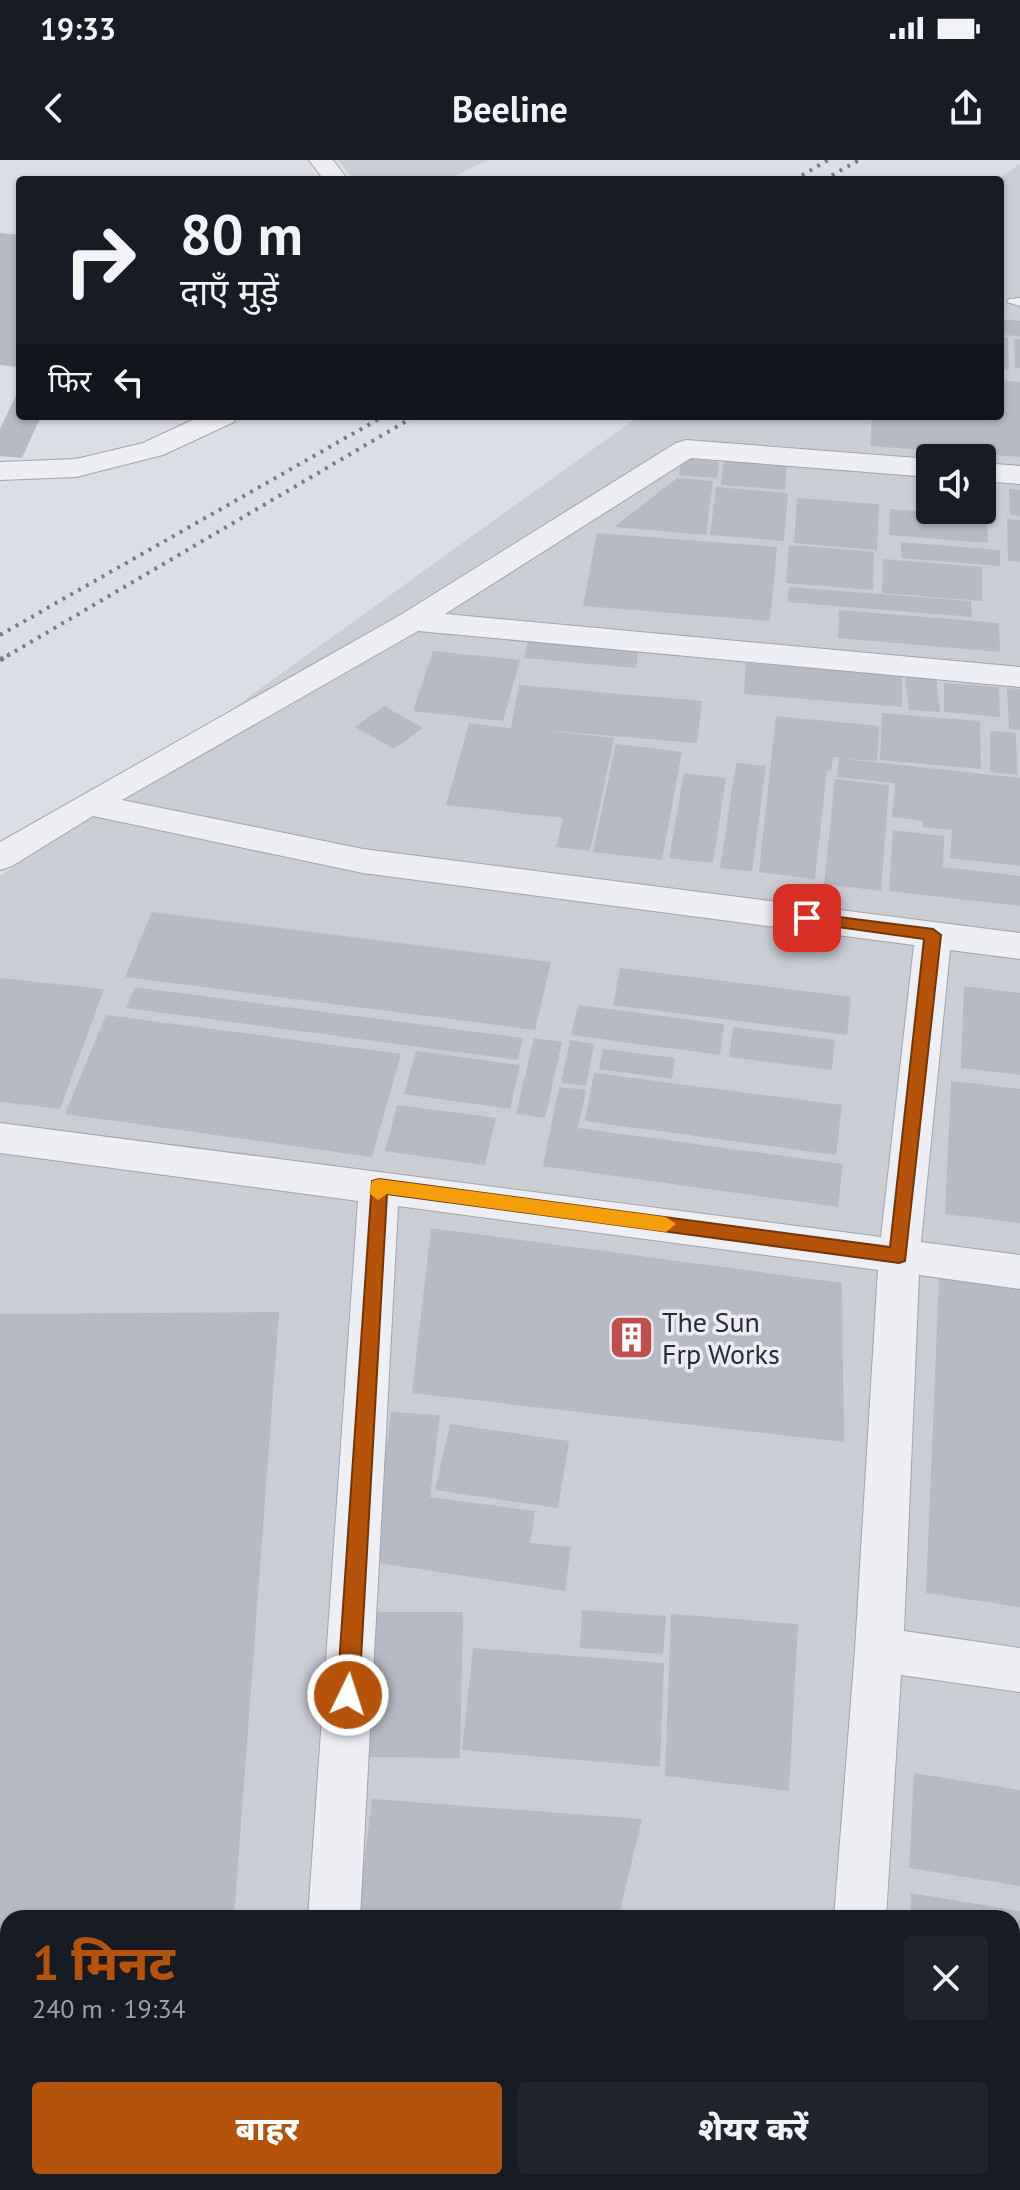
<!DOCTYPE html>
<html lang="hi">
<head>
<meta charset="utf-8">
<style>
  body { margin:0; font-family:"PT Sans","Noto Sans Devanagari",sans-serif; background:#20242c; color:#f1f3f6; height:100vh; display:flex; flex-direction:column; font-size:30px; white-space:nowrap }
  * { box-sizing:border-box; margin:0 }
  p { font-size:26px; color:#9ea1a6 }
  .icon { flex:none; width:44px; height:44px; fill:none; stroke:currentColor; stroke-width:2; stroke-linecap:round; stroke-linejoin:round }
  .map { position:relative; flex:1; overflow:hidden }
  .panel { position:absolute; left:0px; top:1750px; width:1020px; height:280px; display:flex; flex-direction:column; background:#171b24; border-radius:24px 24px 0 0; box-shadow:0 2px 6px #0004 }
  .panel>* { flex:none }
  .top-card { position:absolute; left:16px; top:16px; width:988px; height:244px; border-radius:8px; box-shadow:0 2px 6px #0004; background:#171b24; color:#f1f3f6; overflow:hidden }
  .fabs { position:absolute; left:916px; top:284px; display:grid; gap:16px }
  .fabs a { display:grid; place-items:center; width:80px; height:80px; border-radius:8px; background:#171b24; box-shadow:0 2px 6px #0004; font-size:40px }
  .pin { position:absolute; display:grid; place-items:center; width:68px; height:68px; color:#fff; margin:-34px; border-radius:16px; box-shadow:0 4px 12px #0006 }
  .me { position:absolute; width:88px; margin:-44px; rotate:4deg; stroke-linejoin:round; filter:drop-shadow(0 0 6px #0008) }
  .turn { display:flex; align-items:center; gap:28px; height:168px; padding:0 32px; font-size:36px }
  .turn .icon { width:104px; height:104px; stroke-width:2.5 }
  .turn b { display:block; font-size:56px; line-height:68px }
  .then { display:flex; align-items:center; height:76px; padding:0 32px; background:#0003; gap:16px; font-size:30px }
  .round { display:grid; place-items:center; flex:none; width:84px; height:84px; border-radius:8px; background:#20242c }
  .headline { display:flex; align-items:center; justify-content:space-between; height:136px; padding:0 32px }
  h1 { font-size:48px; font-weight:800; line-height:60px; color:#b45309 }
  .action { display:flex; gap:16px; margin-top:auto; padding:16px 32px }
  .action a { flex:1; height:92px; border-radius:8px; background:#b45309; color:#fff; font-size:32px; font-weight:800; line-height:92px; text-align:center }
  .action a+a { background:#20242c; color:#f1f3f6 }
  .status { display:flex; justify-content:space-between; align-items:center; height:56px; padding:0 40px; background:#171b24; direction:ltr }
  .status svg { height:22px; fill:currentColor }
  header { display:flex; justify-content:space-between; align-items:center; height:104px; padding:0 32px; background:#171b24; font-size:36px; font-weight:800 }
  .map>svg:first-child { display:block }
  .built { fill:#cbcdd5; fill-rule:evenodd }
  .building { fill:#b7bac4 }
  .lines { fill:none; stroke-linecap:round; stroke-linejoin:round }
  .lane-casing { stroke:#a2a5ae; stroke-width:2 }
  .street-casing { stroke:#a2a5ae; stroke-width:2 }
  .lane { fill:#eeeff4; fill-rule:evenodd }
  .street { fill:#eeeff4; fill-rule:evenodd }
  .rail-far1 { stroke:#777c8d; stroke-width:4; stroke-dasharray:3 6; stroke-linecap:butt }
  .rail { stroke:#777c8d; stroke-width:5; stroke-dasharray:4 7; stroke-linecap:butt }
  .route { fill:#b45309; stroke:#753606; stroke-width:2 }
  .slow { fill:#f59e0b }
  .labels { text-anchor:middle; stroke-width:7; stroke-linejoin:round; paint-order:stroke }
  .poi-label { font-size:28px; fill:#282b39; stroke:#ebedf3; text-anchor:start }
</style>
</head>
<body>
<div class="status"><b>19:33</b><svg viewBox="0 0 49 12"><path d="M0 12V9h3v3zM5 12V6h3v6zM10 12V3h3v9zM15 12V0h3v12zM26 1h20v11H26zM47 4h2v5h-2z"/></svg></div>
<header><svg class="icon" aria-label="back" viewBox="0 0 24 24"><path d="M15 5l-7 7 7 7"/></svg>Beeline<svg class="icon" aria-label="share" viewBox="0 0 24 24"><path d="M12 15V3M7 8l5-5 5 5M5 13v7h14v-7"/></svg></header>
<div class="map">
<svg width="1020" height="2030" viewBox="0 0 1020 2030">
  <rect width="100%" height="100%" fill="#dcdee5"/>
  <path class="built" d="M338,0H488L447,20H354Z
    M1020,4V2030H0V716L639,256H1000V20H996ZM930,298H982V350H930ZM8,1758H1012V2022H8Z"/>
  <path class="building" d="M0,73L20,75V207L0,205Z
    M1000,159L1020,161V176L1000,175Z
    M1000,177H1008L1009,209H1000Z
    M1014,179H1020V208H1015Z
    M1000,220L1020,222V297L870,286L872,256H1000Z
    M20,227V256H41L22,298L0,296V269Z
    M681,298L719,302L717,318L679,315Z
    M724,301L787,305L785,330L721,325Z
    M677,318L713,321L706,375L614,367Z
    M716,327L788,333L784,381L710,375Z
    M1009,329L1020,330V356L1010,355Z
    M797,338L879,344L877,390L794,383Z
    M890,349L987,357L988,383L889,375Z
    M1007,359L1020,360V402L1008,401Z
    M597,373L777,387L770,461L583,446Z
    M901,382L1000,390V406L901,398Z
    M789,385L874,392L873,430L786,423Z
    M883,399L982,407V441L882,433Z
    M789,427L971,441L972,457L787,442Z
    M839,450L999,463L1000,492L838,478Z
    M529,476L639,485L636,508L524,498Z
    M433,491L520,500L503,561L413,551Z
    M746,503L902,516V547L744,534Z
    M905,515L936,516L940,552L909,550Z
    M944,523L999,527L1000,557L944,552Z
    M519,525L702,541L697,583L541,570L614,578L590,691L556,687L563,658L446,645L469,563L511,568Z
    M1007,528L1020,529V570L1009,569Z
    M384,546L423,568L394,589L355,567Z
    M882,553L980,561L981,609L880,600Z
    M776,556L879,566L877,601L844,599L1020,618V706L950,698L952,670L923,667V661L892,657L895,623L837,617L839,597H833L831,611L811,609L827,611L815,719L759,712Z
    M990,571L1016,573L1017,615L990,612Z
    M616,584L682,592L662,700L593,692Z
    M736,603L766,606L752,711L720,708Z
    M684,613L726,618L713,703L669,698Z
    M835,619L889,625L881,731L824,724Z
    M893,670L944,676L943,707L1020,716V746L889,731Z
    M152,752L551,802L535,870L125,817Z
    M620,808L851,837L847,875L613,845Z
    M0,818L104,829L60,949L0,942Z
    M964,826L1020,833V915L961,908Z
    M135,827L523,878L518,900L126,848Z
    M578,845L724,864L720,895L571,875Z
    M106,855L401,894L372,997L65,954Z
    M733,867L835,880L832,910L729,897Z
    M534,878L562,882L545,958L516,954Z
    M570,880L594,884L586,926L561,923Z
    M603,889L675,898L672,919L599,909Z
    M416,891L520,905L510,949L404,934Z
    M594,913L842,945L836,995L585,961Z
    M951,921L1020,929V1063L945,1054Z
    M559,927L586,930L578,968L843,1004L838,1047L543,1006Z
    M397,945L496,958L485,1005L385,991Z
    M431,1068L842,1123L844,1282L412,1233Z
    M939,1117L1020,1128V1447L926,1433Z
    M279,1152L234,1758H8V1904L0,1905V1154Z
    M391,1252L440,1255L430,1337L535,1351L530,1383L571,1387L565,1431L372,1402Z
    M450,1264L569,1281L558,1348L435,1330Z
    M582,1450L666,1456L663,1494L580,1488Z
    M372,1452H463L460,1598L366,1597Z
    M671,1454L798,1464L789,1631L665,1616Z
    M473,1488L664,1503L660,1607L462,1590Z
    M914,1613L1020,1630V1726L909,1708Z
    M372,1639L642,1659L618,1758H357Z
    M911,1733L1020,1751V1844L1012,1842V1758H910Z
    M1012,1866L1020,1867V1949L1012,1948Z
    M361,2022H753V2030H360Z"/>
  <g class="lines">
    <defs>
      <path id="lane" d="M1020,138V146L1007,142L1009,139Z"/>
      <path id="street" d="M309,0H333L348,20H324Z
        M201,256H238L234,262L163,295L76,317L0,320V302L76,299L143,283Z
        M686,280L930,299V317L691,298L445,454L1020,507V527L418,471L122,640L363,689L1020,773V799L950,790L921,1082L1020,1095V1129L919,1115L904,1471L1020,1488V1532L901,1515L886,1758H834L855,1490L878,1110L398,1046L360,1758H308L358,1041L0,993V963L881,1077L914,785L363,713L93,656L12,706L0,710V682L402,454L676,283Z
        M982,303L1020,306V324L982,321Z
        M290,2022H346L345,2030H289Z
        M814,2022H870L869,2030H813Z"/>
    </defs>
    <use href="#lane" class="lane-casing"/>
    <use href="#street" class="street-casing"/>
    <use href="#lane" class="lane"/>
    <use href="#street" class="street"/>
    <path class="rail-far1" d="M794,20L828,0
      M824,20L859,0
      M0,475L384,256
      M7,496L415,256"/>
    <path class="rail" d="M0,500L10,494"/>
  </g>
  <path class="route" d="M807,753L933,769L941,775L905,1101L899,1103L387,1034L359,1535L355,1542L348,1546L340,1542L337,1535L372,1021L379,1019L890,1087L924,779L801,762V754Z"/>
  <path class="slow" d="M379,1019L666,1057L676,1064L666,1072L387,1034L378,1040L369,1033L372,1021Z"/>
  <defs>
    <symbol id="building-square" viewBox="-11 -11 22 22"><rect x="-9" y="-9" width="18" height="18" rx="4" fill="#bf4f4c" stroke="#ebedf3"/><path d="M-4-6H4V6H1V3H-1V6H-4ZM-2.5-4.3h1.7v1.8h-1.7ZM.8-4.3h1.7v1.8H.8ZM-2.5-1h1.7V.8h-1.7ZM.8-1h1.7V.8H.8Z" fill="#fff"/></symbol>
  </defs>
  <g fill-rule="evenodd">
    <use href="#building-square" x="606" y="1152" width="51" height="51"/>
  </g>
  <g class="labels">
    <g class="poi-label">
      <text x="662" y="1172">The Sun<tspan x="662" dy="32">Frp Works</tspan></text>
    </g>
  </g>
</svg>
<div class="fabs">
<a><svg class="icon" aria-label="sound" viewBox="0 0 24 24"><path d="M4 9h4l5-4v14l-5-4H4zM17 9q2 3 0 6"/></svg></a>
</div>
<div class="pin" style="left:807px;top:758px;background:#d93025"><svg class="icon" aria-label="arrive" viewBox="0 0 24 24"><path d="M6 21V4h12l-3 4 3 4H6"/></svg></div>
<svg class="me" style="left:348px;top:1535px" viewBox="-20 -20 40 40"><circle r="17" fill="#b45309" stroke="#fff" stroke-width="3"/><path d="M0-11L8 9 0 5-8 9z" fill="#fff"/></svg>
<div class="top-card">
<div class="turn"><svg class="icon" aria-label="right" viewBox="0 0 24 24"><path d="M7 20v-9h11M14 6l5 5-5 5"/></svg><div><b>80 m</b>दाएँ मुड़ें</div></div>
<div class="then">फिर<svg class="icon" aria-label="left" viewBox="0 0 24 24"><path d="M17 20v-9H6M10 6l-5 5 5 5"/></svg></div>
</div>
<section class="panel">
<div class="headline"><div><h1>1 मिनट</h1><p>240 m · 19:34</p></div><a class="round"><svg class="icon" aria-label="close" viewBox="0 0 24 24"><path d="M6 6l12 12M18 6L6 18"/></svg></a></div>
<div class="action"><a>बाहर</a><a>शेयर करें</a></div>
</section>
</div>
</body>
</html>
